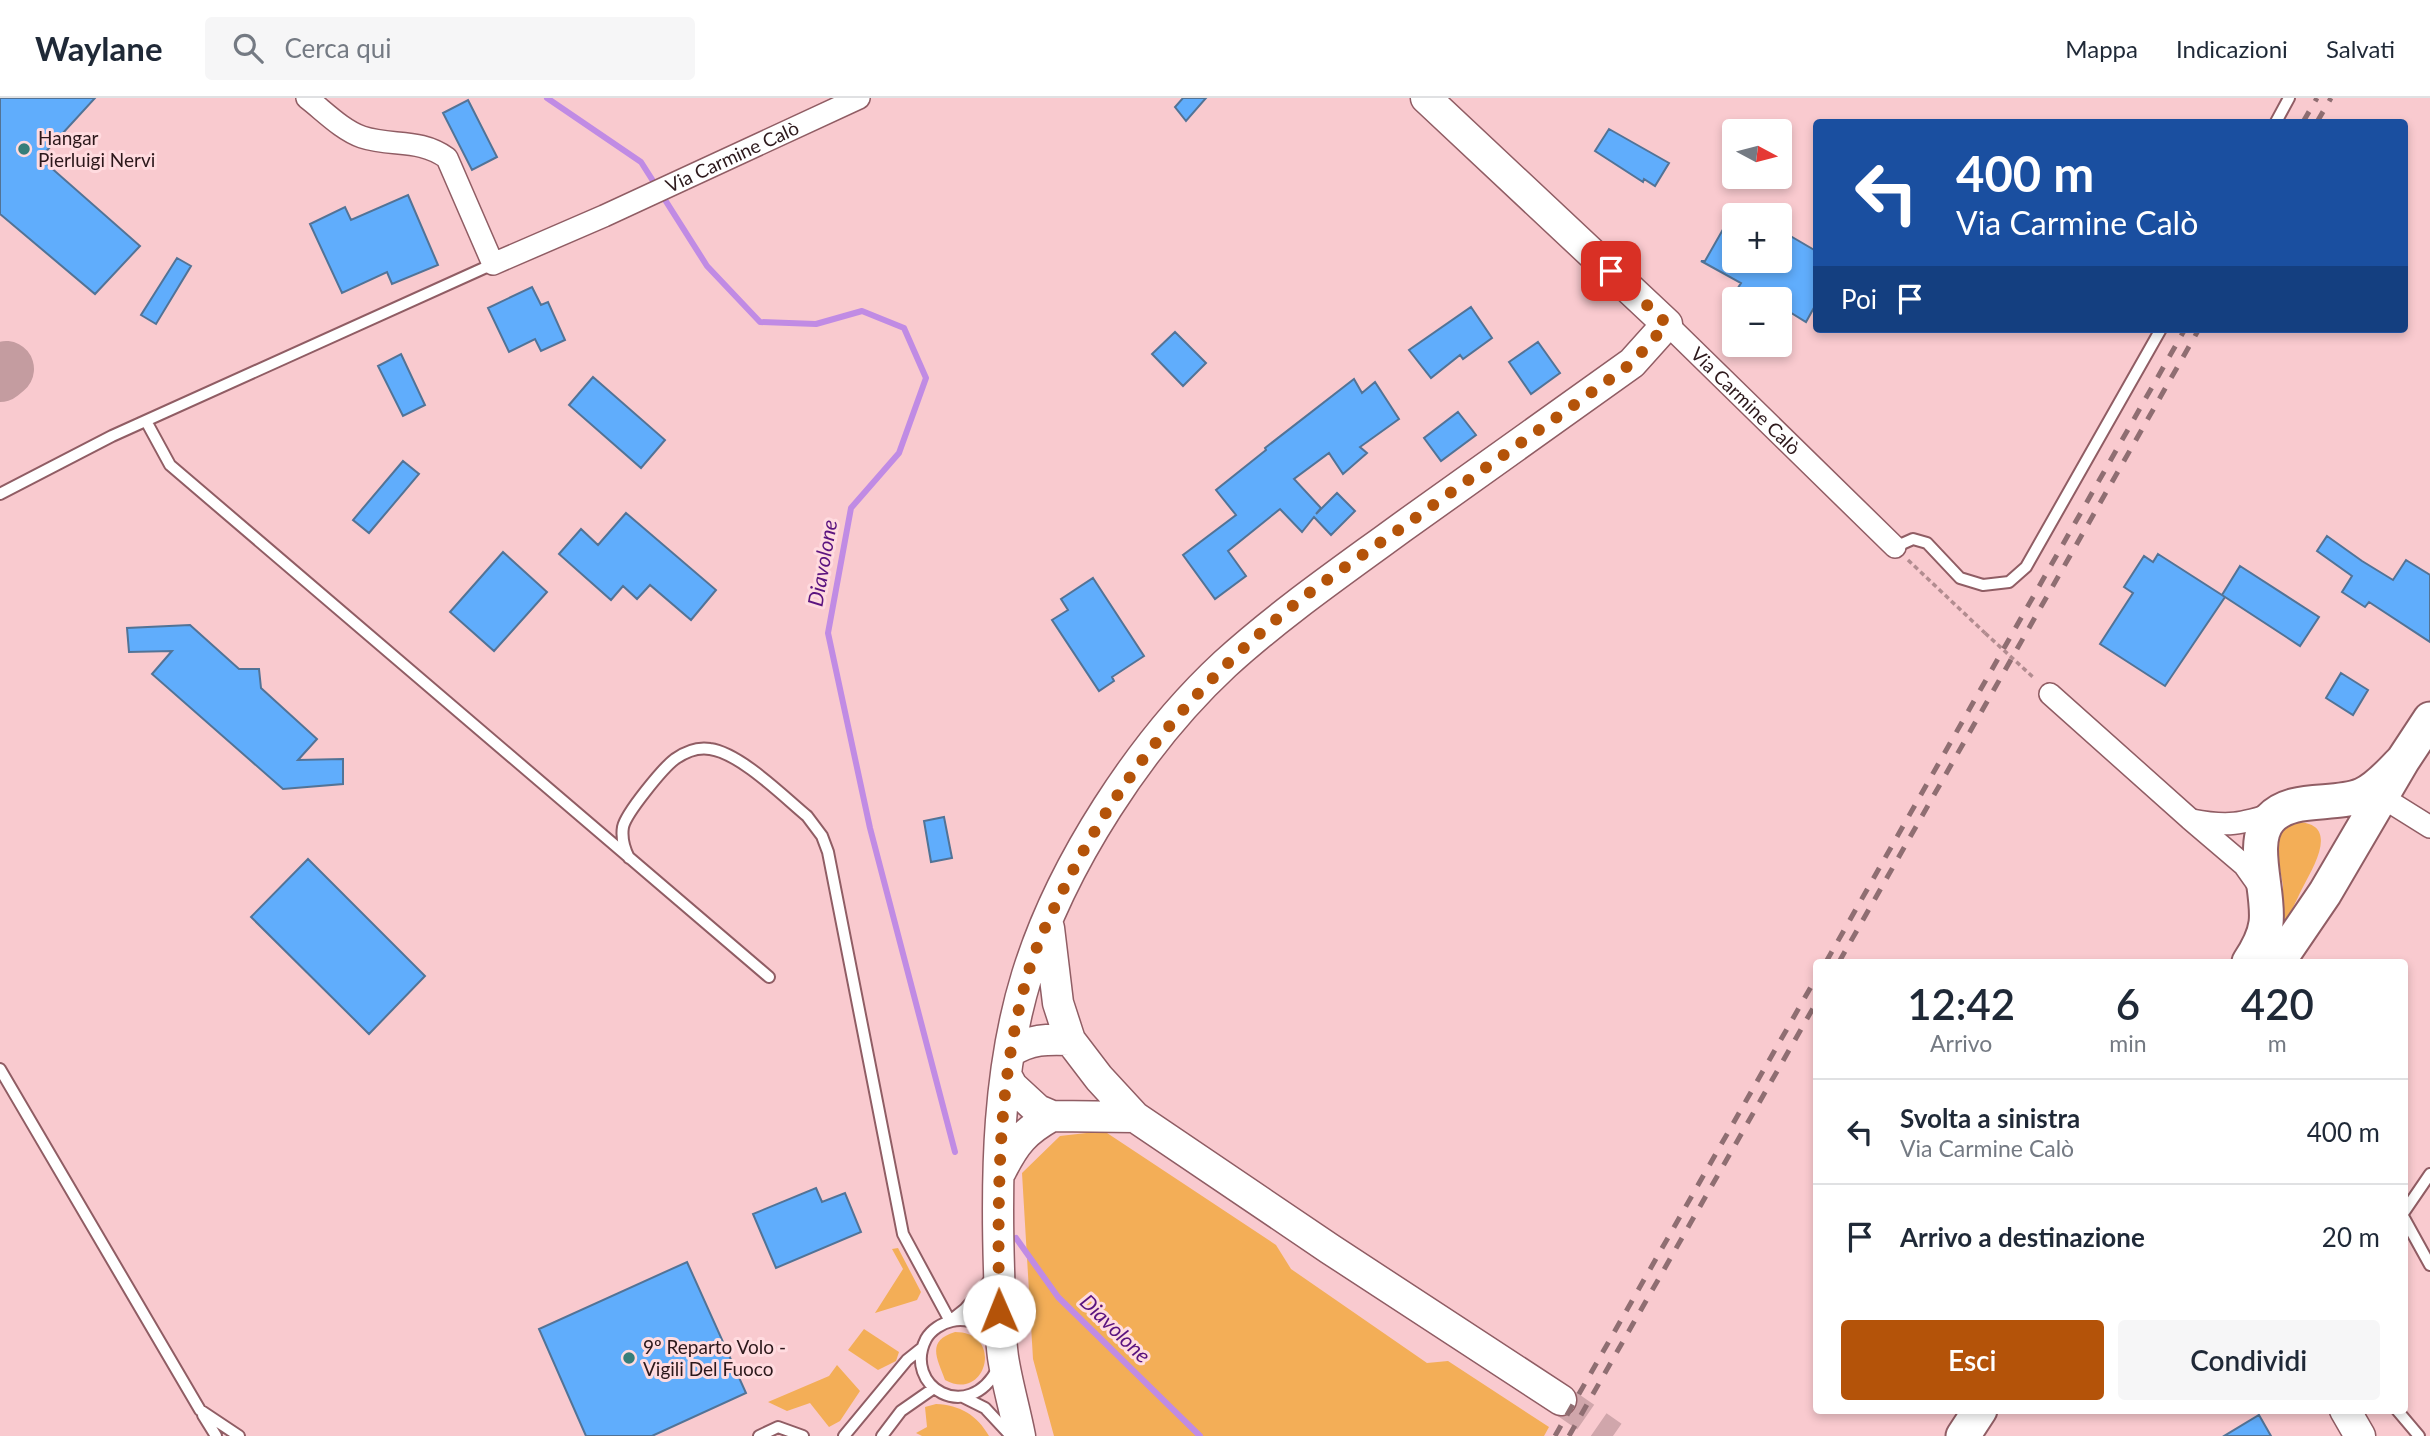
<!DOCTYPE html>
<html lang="it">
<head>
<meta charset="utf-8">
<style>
  body { margin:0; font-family:Lato,sans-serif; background:#f6f6f7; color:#1f2937; height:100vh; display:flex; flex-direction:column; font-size:26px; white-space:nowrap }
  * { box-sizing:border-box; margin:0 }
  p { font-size:23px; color:#747a83 }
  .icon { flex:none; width:38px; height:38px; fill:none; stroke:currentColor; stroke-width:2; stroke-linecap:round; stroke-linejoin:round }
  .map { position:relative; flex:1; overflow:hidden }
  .panel { position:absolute; left:1813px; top:861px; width:595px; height:455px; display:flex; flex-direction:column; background:#fff; border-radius:7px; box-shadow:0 4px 10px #0003 }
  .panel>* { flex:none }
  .top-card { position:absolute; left:1813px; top:21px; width:595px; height:214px; border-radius:7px; box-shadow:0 4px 10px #0003; background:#1a4fa0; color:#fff; overflow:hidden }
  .needle { width:46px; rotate:97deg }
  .fabs { position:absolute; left:1722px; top:21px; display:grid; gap:14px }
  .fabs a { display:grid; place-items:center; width:70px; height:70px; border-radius:7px; background:#fff; box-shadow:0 4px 10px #0003; font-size:35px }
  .pin { position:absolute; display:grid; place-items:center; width:60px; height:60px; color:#fff; margin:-30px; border-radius:14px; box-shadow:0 4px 10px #0006 }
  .me { position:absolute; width:77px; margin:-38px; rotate:359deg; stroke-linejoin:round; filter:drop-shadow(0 0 5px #0008) }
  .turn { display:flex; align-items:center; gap:24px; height:147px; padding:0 28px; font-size:32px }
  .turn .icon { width:91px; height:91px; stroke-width:2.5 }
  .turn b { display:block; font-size:49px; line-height:60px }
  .then { display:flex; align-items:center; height:66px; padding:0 28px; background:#0003; gap:14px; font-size:26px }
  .eta { display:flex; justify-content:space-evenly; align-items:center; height:119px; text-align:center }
  .eta b { font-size:42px; font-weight:600; line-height:49px }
  .action { display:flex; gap:14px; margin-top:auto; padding:14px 28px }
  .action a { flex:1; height:80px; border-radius:7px; background:#b45309; color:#fff; font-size:28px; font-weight:600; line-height:80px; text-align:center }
  .action a+a { background:#f6f6f7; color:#1f2937 }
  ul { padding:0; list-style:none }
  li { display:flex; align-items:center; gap:21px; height:105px; padding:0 28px; border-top:2px solid #e0e1e3 }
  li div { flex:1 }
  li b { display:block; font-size:26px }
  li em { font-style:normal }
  header { display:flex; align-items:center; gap:42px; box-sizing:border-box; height:98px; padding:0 35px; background:#fff; border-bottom:2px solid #e0e1e3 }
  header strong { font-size:33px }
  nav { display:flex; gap:38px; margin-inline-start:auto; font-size:24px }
  .search { width:490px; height:63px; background:#f6f6f7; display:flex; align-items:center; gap:18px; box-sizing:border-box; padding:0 24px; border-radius:7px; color:#747a83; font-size:26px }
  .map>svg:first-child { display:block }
  .green { fill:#f3ae57 }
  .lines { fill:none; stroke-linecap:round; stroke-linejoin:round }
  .stream { stroke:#c08be4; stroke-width:6 }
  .taxiway { stroke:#c49ca0; stroke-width:56 }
  .building { fill:#60adfc; stroke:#527396; stroke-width:2 }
  .secondary-tunnel { stroke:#d0a6ab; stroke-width:30; stroke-dasharray:30 15; stroke-linecap:butt }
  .lane-casing { stroke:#905d64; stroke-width:14 }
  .street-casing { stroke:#905d64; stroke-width:24 }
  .secondary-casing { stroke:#905d64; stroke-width:33 }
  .primary-casing { stroke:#905d64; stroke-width:37 }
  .path { stroke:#b28c90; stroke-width:3.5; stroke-dasharray:5 3.5; stroke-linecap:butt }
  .lane { stroke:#fff; stroke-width:10 }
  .street { stroke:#fff; stroke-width:21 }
  .secondary { stroke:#fff; stroke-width:30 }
  .primary { stroke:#fff; stroke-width:33 }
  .rail { stroke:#8f6e72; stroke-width:5; stroke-dasharray:12 12; stroke-linecap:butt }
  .path-bridge { stroke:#b28c90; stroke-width:3.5; stroke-dasharray:5 3.5; stroke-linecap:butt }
  .route { stroke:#b45309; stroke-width:12; stroke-dasharray:0 21.6 }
  .poi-dot { fill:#367e7a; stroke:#ffdbdf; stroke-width:2.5 }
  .labels { text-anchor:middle; stroke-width:6; stroke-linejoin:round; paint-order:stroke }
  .poi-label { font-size:19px; fill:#2c181b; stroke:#ffdbdf; text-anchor:start }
  .street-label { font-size:19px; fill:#2c181b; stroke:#ffdbdf }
  .water-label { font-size:21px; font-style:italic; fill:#5b137f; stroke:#ffdbdf }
</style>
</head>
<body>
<header>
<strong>Waylane</strong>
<div class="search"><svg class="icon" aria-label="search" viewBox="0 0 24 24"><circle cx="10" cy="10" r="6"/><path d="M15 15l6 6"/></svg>Cerca qui</div>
<nav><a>Mappa</a><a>Indicazioni</a><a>Salvati</a></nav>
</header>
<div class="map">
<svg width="2430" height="1338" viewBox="0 0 2430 1338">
  <rect width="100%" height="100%" fill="#f9cacf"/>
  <path class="green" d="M2295,724C2340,724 2315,766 2304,787C2297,800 2292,815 2282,826L2283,787L2276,751L2278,737L2282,731Z
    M1104,1033L1276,1147L1291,1171L1427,1265L1448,1263L1549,1329L1544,1338H1054L1033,1261L1022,1075L1060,1038Z
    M898,1150L921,1194L917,1202L875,1215L903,1171L892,1151Z
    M864,1231L899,1254L896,1263L878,1272L848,1252Z
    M955,1234C1005,1234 986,1305 945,1282C937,1260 926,1243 955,1234Z
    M837,1267L860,1293L840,1323L829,1329L810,1305L787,1313L768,1304L829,1278Z
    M936,1306C960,1307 977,1317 989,1338H922L916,1335L927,1329L925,1309Z"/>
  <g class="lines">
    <path class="stream" d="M547,0L641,64L707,168L760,224L816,226L862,213L904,230L926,280L899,355L851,410L828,535L870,730L955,1054
      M1016,1140L1058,1199L1200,1338"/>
    <path class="taxiway" d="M0,276L6,271"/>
  </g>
  <path class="building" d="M0,0H95L40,60L140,148L95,196L0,116Z
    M1183,0H1206L1186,23L1175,9Z
    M468,2L497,59L472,72L443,15Z
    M1609,31L1669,65L1655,88L1644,81L1643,84L1595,53Z
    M408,97L438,167L392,186L387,174L342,195L310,126L345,109L351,122Z
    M1734,112V163H1780V132L1816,153V206L1806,224L1780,208V201H1731L1741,185L1701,163H1705Z
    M177,160L191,168L156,226L141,217Z
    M532,189L541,207L548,204L565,242L541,253L535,241L509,254L488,210Z
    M1471,209L1492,240L1463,261L1460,257L1431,280L1409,252Z
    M1175,234L1206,265L1183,288L1152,256Z
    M1538,244L1560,275L1531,296L1509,264Z
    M401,256L425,307L403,318L378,268Z
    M593,279L665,342L641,370L569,307Z
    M1354,281L1362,295L1375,284L1399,321L1360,349L1367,355L1343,376L1329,355L1294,381L1321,410L1316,416L1337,395L1355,413L1331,437L1314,419L1302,434L1280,411L1228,453L1246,478L1215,501L1183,457L1236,417L1216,392L1266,352L1265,350Z
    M1458,314L1476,337L1441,363L1424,340Z
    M403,363L419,376L369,435L353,422Z
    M626,415L716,492L691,522L650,487L637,501L623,488L611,502L559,456L581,431L598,447Z
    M2327,438L2362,463L2393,482L2406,462L2430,477V544L2369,504L2365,509L2342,494L2352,478L2317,453Z
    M503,454L547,494L494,553L450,514Z
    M2158,456L2225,499L2165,588L2100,546L2133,495L2124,489L2144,458L2153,464Z
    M2240,468L2319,519L2300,548L2222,497Z
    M1093,480L1144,558L1112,579L1114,583L1099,593L1052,522L1068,512L1061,501Z
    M190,527L239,571H259L261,590L317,641L298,662L343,661V686L283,691L152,576L172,553L129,554L127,530Z
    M2341,575L2368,592L2353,617L2326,600Z
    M944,719L952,760L931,764L924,723Z
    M308,761L425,878L369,936L251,819Z
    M816,1090L822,1104L845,1095L861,1134L776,1170L753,1116Z
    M687,1164L746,1295L652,1338H586L539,1231Z
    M2259,1317L2271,1338H2224Z"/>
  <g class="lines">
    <path class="secondary-tunnel" d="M1561,1302L1613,1338"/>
    <defs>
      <path id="lane" d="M2276,24L2289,0
        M146,323L170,367L769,879
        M0,396L112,338L493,166
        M1895,449L1913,441L1927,445L1960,480L1983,487L2009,484L2026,469L2161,231
        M629,760C624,750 621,741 623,729C626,715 663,670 675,661C685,654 698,649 710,651C740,655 783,698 807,718L822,738L828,754L903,1136L950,1223L965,1211L993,1178
        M0,971L200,1312L239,1338
        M2404,1114L2430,1076
        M2404,1120L2430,1167
        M994,1243C984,1228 971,1219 952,1223C942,1225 931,1232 926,1241C902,1288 968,1328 998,1270
        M963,1299L985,1310L1011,1338
        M2397,1312L2419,1338
        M203,1317L216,1338
        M759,1338L778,1329L803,1338
        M844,1338L907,1262L922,1250
        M882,1338L901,1313L934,1290"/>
      <g id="street">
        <path id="s1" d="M307,0C324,13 342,32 362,39C392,49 419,40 447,60L493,166L604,118L859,0"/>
        <path id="s2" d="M1667,226L1895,449"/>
        <path d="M2050,596L2190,721L2244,767L2261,791"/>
        <path d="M2382,699L2430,729"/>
        <path d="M2192,722C2228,729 2241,726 2276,715"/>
      </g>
      <path id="secondary" d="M1049,830L1058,905L1070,942L1099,980L1135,1019L1330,1151L1561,1302
        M1010,954C1030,941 1047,941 1070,942
        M1006,977L1012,988L1038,1012L1052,1018L1135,1019
        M1001,1073C1015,1045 1025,1033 1052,1018
        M2345,1312L2360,1338
        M1020,1338C1015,1312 1007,1285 1003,1259C999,1230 1000,1200 999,1171C996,1073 998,971 1027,877C1061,767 1141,644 1225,566C1280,516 1341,474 1401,430C1478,375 1555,320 1632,265L1667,226L1426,0"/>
      <path id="primary" d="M2249,864C2257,852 2264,840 2266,825C2270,794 2249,744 2270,721C2292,697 2334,709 2362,697C2378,690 2391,674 2403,662
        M2278,864L2325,795L2403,662L2430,621
        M1963,1338L1980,1312"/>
    </defs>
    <use href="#lane" class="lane-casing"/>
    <use href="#street" class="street-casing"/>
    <use href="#secondary" class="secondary-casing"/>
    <use href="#primary" class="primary-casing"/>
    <path class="path" d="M1908,462L1985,535"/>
    <use href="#lane" class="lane"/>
    <use href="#street" class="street"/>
    <use href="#secondary" class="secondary"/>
    <use href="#primary" class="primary"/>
    <path class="rail" d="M2303,24L2317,0
      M2317,24L2331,0
      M1826,864L2185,231
      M1839,864L2199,231
      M1555,1338L1816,880
      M1569,1338L1816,905"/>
    <path class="path-bridge" d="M1985,535L2034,580"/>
  </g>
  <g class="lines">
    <path class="route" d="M999,1213C998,1100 996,989 1027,879C1036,846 1052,814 1067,784C1120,678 1193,590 1284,515C1326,480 1374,450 1418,418C1489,367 1561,317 1632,265L1667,226L1611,173"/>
  </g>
  <g class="poi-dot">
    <circle cx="24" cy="51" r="7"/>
    <circle cx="629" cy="1260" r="7"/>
  </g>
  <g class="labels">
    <g class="poi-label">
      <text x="38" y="47">Hangar<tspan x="38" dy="22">Pierluigi Nervi</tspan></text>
      <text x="643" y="1256">9º Reparto Volo -<tspan x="643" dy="22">Vigili Del Fuoco</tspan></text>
    </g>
    <g class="street-label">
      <text dy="7" stroke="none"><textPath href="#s1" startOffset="534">Via Carmine Calò</textPath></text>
      <text dy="7" stroke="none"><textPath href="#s2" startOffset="110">Via Carmine Calò</textPath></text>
    </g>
    <g class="water-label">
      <text transform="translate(823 465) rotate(-80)" y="7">Diavolone</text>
      <text transform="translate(1115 1231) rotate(44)" y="7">Diavolone</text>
    </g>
  </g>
</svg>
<div class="fabs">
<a><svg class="needle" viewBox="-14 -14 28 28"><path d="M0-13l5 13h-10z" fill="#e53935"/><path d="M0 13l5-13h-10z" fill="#747a83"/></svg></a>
<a>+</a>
<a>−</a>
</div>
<div class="pin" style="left:1611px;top:173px;background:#d93025"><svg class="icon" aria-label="arrive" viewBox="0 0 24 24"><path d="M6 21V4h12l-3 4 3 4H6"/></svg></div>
<svg class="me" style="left:999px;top:1213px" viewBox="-20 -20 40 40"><circle r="19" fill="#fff"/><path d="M0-13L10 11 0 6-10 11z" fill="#b45309"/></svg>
<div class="top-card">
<div class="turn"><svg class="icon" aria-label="left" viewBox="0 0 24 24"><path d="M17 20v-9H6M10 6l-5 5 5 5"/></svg><div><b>400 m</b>Via Carmine Calò</div></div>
<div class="then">Poi<svg class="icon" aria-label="arrive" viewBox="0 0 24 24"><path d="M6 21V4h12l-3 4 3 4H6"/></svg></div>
</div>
<section class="panel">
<div class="eta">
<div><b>12:42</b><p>Arrivo</p></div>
<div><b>6</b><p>min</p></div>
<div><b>420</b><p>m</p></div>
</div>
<ul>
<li><svg class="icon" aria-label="left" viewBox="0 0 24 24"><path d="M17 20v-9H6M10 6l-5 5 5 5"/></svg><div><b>Svolta a sinistra</b><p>Via Carmine Calò</p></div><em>400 m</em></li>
<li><svg class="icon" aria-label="arrive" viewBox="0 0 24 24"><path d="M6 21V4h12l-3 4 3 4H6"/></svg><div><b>Arrivo a destinazione</b></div><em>20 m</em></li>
</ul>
<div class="action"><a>Esci</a><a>Condividi</a></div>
</section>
</div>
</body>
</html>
